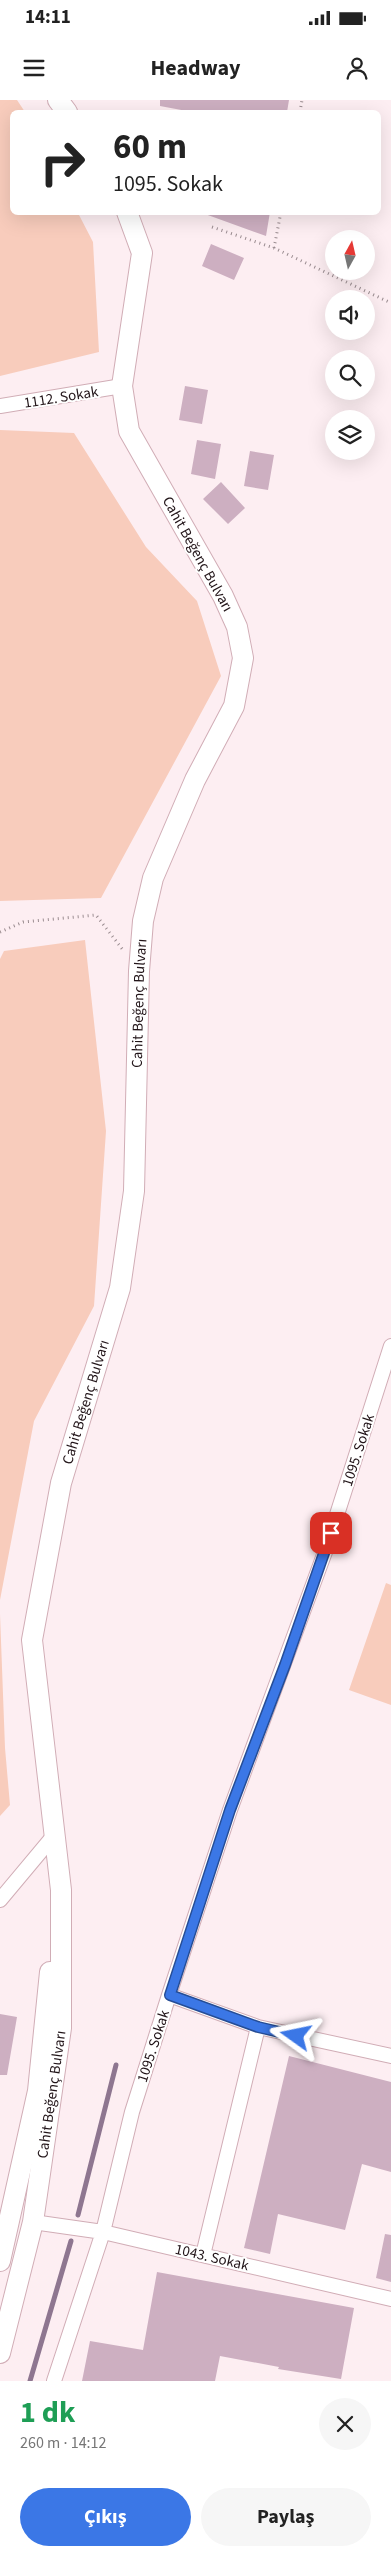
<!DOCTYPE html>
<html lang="tr">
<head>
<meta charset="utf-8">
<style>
  body { margin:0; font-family:"Source Sans 3",sans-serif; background:#f6f6f6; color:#222; height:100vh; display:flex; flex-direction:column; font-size:19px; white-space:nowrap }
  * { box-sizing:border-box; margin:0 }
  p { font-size:16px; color:#767676 }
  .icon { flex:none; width:28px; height:28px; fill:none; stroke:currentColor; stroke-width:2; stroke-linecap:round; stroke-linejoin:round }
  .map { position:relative; height:2281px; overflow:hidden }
  .details { display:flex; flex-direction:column; background:#fff; flex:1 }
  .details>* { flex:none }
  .top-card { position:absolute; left:10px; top:10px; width:371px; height:105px; border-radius:8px; box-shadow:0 5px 20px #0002; background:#fff; color:#222; overflow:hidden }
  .needle { width:32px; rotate:8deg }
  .fabs { position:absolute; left:325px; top:130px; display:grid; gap:10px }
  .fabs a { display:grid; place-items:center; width:50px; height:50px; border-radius:50%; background:#fff; box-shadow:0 5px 20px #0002; font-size:25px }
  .pin { position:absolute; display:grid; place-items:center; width:42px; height:42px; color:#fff; margin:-21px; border-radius:10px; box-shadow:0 2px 8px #0006 }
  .me { position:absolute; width:55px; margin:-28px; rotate:282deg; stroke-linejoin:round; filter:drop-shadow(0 0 4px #0008) }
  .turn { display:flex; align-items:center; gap:18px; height:105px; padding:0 20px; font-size:22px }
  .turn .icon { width:65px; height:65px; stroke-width:2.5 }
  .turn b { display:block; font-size:35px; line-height:42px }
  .round { display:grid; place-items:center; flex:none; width:52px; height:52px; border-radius:26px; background:#f6f6f6 }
  .headline { display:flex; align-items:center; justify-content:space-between; height:85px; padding:0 20px }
  h1 { font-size:30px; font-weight:700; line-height:38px; color:#1e9e55 }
  .action { display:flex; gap:10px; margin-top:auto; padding:10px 20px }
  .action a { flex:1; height:58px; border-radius:30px; background:#3b77e6; color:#fff; font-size:20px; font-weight:700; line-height:58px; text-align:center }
  .action a+a { background:#f6f6f6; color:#222 }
  .status { display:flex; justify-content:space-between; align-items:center; height:35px; padding:0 25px; background:#fff; direction:ltr }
  .status svg { height:14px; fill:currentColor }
  header { display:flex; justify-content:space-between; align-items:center; height:65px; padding:0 20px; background:#fff; font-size:22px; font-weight:700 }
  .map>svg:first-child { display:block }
  .green { fill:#f8ccbc }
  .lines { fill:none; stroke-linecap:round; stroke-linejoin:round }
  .stream { stroke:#8e7690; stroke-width:5 }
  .building { fill:#cdafc1 }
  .street-casing { stroke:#d1adb6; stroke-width:16 }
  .secondary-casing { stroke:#d1adb6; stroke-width:22 }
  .path { stroke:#9a8c90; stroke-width:3; stroke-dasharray:1 4; stroke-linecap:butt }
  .street { stroke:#fff; stroke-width:14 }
  .secondary { stroke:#fff; stroke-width:20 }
  .route-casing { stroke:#264d96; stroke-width:12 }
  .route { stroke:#3b77e6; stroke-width:9 }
  .labels { text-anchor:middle; stroke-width:4; stroke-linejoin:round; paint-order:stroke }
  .street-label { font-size:15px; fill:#211418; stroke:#fff }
</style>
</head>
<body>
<div class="status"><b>14:11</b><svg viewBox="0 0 49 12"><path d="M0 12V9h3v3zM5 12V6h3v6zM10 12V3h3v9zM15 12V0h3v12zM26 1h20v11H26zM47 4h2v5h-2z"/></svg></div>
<header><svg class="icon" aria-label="menu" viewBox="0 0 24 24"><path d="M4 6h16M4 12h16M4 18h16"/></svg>Headway<svg class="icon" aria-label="person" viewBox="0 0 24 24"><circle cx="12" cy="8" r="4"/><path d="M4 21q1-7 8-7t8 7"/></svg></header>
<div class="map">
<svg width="391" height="2281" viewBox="0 0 391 2281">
  <rect width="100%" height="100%" fill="#fdeef2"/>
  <path class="green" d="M0,0H17L25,12H12V112L78,113L93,142L99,252L0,276Z
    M0,330L74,333L146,447L197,501L221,576L101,798L0,801Z
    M85,840L106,1031L94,1206L34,1321L0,1500V859L4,851Z
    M386,1483L391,1485V1605L349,1590Z
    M0,1514L5,1648L10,1705L0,1716Z"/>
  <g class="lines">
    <path class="stream" d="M78,2115L116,1965
      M30,2281L71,2141"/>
  </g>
  <path class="building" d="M160,0H289L287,12H192L160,6Z
    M206,112H270L266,136L205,114Z
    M211,144L244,158L234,180L202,166Z
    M185,286L208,290L202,324L179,320Z
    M197,340L221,344L215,379L191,374Z
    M250,351L274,355L268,390L244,386Z
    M221,382L245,408L228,424L203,399Z
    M0,1914L17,1917L7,1975H0Z
    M289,1956L391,1982V2072L362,2064L345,2130L278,2114L270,2154L244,2148Z
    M385,2134L391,2135V2182L376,2178Z
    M157,2172L354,2208L341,2279L278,2269L279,2267L220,2256L215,2281H82L90,2241L143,2250Z"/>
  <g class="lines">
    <defs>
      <path id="street" d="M0,306L122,286
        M0,1800L56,1733
        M169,1895L258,1927L391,1956
        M33,2122L103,2132L391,2199
        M203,2155L258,1927
        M54,2281L103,2132L132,2012L169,1895L230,1710L325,1452L391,1246"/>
      <g id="secondary">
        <path d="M58,0L67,12"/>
        <path d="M0,2161L38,1991L50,1872"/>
        <path id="s1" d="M0,2253L33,2122L61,1928V1790L32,1540L61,1383L120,1188L134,1091L139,871L143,821L153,778L195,680L234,606L243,558L237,527L223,496L129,331L122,286L142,153L127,112"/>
      </g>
    </defs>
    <use href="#street" class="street-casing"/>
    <use href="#secondary" class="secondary-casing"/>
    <path class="path" d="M300,12L302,0
      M212,127L274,148L391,203
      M274,148L281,112
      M0,832L23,822L96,815L123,850"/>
    <use href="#street" class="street"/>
    <use href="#secondary" class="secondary"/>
  </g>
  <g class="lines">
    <defs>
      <path id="route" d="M296,1936L258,1927L170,1895L230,1710L285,1565L331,1433"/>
    </defs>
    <use href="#route" class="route-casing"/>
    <use href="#route" class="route"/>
  </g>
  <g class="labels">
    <g class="street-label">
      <text transform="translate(61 297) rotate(-9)" y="5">1112. Sokak</text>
      <text transform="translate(198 454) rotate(61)" y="5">Cahit Beğenç Bulvarı</text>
      <text dy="5" stroke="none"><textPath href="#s1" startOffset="1370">Cahit Beğenç Bulvarı</textPath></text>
      <text dy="5" stroke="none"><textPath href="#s1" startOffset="965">Cahit Beğenç Bulvarı</textPath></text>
      <text transform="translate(358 1350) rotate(-72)" y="5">1095. Sokak</text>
      <text transform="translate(153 1946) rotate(-72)" y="5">1095. Sokak</text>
      <text dy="5" stroke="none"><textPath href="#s1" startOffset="264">Cahit Beğenç Bulvarı</textPath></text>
      <text transform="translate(212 2157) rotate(13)" y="5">1043. Sokak</text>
    </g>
  </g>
</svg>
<div class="fabs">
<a><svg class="needle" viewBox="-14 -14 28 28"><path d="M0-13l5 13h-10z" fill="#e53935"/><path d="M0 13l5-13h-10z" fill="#767676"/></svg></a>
<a><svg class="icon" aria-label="sound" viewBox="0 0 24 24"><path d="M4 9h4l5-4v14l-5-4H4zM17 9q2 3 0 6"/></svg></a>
<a><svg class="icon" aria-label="search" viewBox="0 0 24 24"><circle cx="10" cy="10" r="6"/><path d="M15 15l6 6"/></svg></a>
<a><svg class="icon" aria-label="layers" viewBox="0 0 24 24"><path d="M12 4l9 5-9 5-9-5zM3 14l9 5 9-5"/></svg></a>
</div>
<div class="pin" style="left:331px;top:1433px;background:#d93025"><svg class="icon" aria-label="arrive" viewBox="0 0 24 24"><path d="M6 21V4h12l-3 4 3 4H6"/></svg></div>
<svg class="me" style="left:296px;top:1936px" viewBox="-20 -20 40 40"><path d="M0-17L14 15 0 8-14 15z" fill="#3b77e6" stroke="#fff" stroke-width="4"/></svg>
<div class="top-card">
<div class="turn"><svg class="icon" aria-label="right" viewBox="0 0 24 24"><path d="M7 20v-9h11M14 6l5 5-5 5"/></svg><div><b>60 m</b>1095. Sokak</div></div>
</div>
</div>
<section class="details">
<div class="headline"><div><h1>1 dk</h1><p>260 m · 14:12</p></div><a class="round"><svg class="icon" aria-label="close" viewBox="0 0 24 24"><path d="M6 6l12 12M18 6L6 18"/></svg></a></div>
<div class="action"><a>Çıkış</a><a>Paylaş</a></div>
</section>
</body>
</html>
